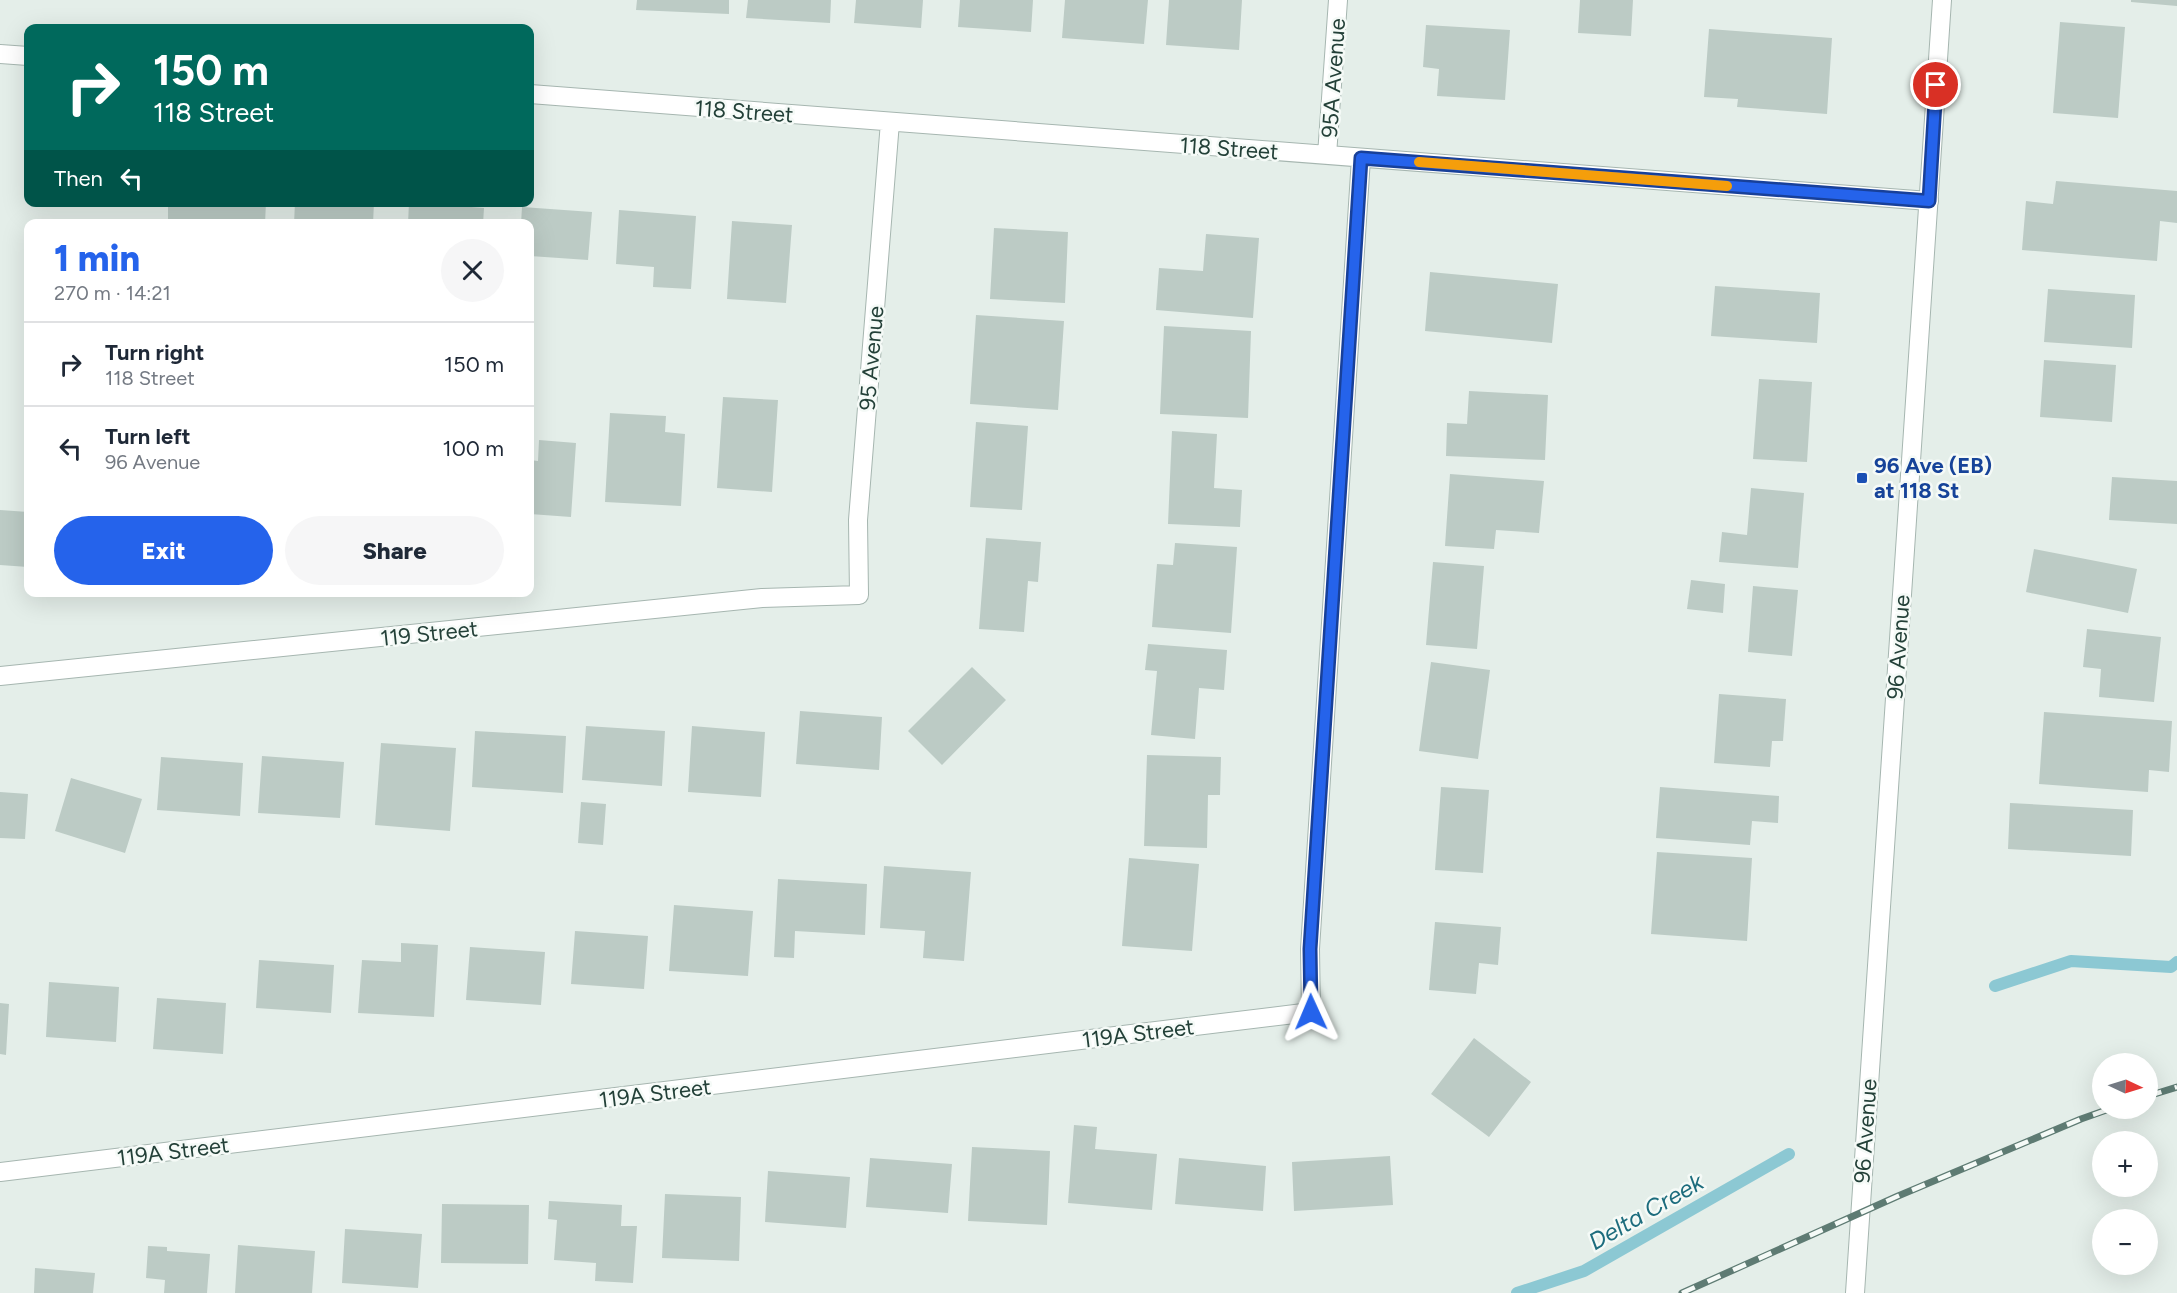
<!DOCTYPE html>
<html lang="en">
<head>
<meta charset="utf-8">
<style>
  body { margin:0; font-family:Figtree,sans-serif; background:#f6f6f7; color:#1f2937; height:100vh; display:flex; flex-direction:column; font-size:22px; white-space:nowrap }
  * { box-sizing:border-box; margin:0 }
  p { font-size:20px; color:#747a83 }
  .icon { flex:none; width:33px; height:33px; fill:none; stroke:currentColor; stroke-width:2; stroke-linecap:round; stroke-linejoin:round }
  .map { position:relative; flex:1; overflow:hidden }
  .drawer { position:absolute; left:24px; top:219px; width:510px; height:378px; display:flex; flex-direction:column; background:#fff; border-radius:12px; box-shadow:0 6px 24px #0002 }
  .drawer>* { flex:none }
  .guide { position:absolute; left:24px; top:24px; width:510px; height:183px; border-radius:12px; box-shadow:0 6px 24px #0002; background:#00695c; color:#fff; overflow:hidden }
  .needle { width:39px; rotate:94deg }
  .fabs { position:absolute; left:2092px; top:1053px; display:grid; gap:12px }
  .fabs a { display:grid; place-items:center; width:66px; height:66px; border-radius:50%; background:#fff; box-shadow:0 6px 24px #0002; font-size:30px }
  .pin { position:absolute; display:grid; place-items:center; width:51px; height:51px; color:#fff; margin:-26px; border:3px solid #fff; border-radius:50%; box-shadow:0 2px 6px #0007 }
  .me { position:absolute; width:66px; margin:-33px; rotate:359deg; stroke-linejoin:round; filter:drop-shadow(0 0 4px #0008) }
  .turn { display:flex; align-items:center; gap:21px; height:126px; padding:0 30px; font-size:27px }
  .turn .icon { width:78px; height:78px; stroke-width:2.5 }
  .turn b { display:block; font-size:42px; line-height:51px }
  .then { display:flex; align-items:center; height:57px; padding:0 30px; background:#0003; gap:12px; font-size:22px }
  .round { display:grid; place-items:center; flex:none; width:63px; height:63px; border-radius:32px; background:#f6f6f7 }
  .summary { display:flex; align-items:center; justify-content:space-between; height:102px; padding:0 30px }
  h1 { font-size:36px; font-weight:800; line-height:45px; color:#2563eb }
  .button { display:flex; gap:12px; margin-top:auto; padding:12px 30px }
  .button a { flex:1; height:69px; border-radius:36px; background:#2563eb; color:#fff; font-size:24px; font-weight:800; line-height:69px; text-align:center }
  .button a+a { background:#f6f6f7; color:#1f2937 }
  ul { padding:0; list-style:none }
  li { display:flex; align-items:center; gap:18px; height:84px; padding:0 30px; border-top:2px solid #e0e1e3 }
  li div { flex:1 }
  li b { display:block; font-size:22px }
  li em { font-style:normal }
  .map>svg:first-child { display:block }
  .lines { fill:none; stroke-linecap:round; stroke-linejoin:round }
  .stream { stroke:#8cc8d3; stroke-width:12 }
  .building { fill:#bccbc5 }
  .minor-casing { stroke:#a6b6b0; stroke-width:20 }
  .tertiary-casing { stroke:#a6b6b0; stroke-width:20 }
  .minor { stroke:#fff; stroke-width:18 }
  .tertiary { stroke:#fff; stroke-width:18 }
  .rail-casing { stroke:#5e7b73; stroke-width:7 }
  .rail { stroke:#f5faf7; stroke-width:4.5; stroke-dasharray:14; stroke-linecap:butt }
  .route-casing { stroke:#184099; stroke-width:15 }
  .route { stroke:#2563eb; stroke-width:10 }
  .slow { stroke:#f59e0b; stroke-width:10 }
  .transit-dot { fill:#1a4fb4; stroke:#f5faf7; stroke-width:2 }
  .labels { text-anchor:middle; stroke-width:5; stroke-linejoin:round; paint-order:stroke }
  .street-label { font-size:22px; fill:#234038; stroke:#f5faf7 }
  .transit-label { font-size:22px; font-weight:bold; fill:#164399; stroke:#f5faf7; text-anchor:start }
  .water-label { font-size:24px; font-style:italic; fill:#1c6c7d; stroke:#f5faf7 }
</style>
</head>
<body>
<div class="map">
<svg width="2177" height="1293" viewBox="0 0 2177 1293">
  <rect width="100%" height="100%" fill="#e4eee9"/>
  <g class="lines">
    <path class="stream" d="M1995,986L2071,961L2171,967L2177,962
      M1517,1293L1584,1271L1789,1154"/>
  </g>
  <path class="building" d="M637,0H729V14L636,10Z
    M748,0H831L830,23L746,18Z
    M856,0H923L921,28L854,23Z
    M960,0H1033L1031,32L958,27Z
    M1065,0H1148L1144,44L1062,38Z
    M1169,0H1242L1239,50L1166,45Z
    M1580,0H1633L1631,36L1578,33Z
    M2131,0H2177V6L2131,2Z
    M2060,22L2125,27L2118,118L2053,113Z
    M1426,25L1510,30L1505,100L1437,96L1439,69L1423,67Z
    M1709,29L1832,38L1827,114L1737,107L1738,99L1704,97Z
    M2056,181L2177,191V223L2160,221L2157,261L2022,250L2026,201L2053,204Z
    M168,202H266L265,224H168Z
    M295,202H374L373,224H294Z
    M409,202L484,208L483,224H408Z
    M522,207L592,212L588,260L530,256V224H521Z
    M619,210L696,216L691,289L653,287L654,267L616,264Z
    M732,221L792,225L786,303L727,299Z
    M994,228L1068,232L1065,303L990,299Z
    M1206,234L1259,238L1253,318L1156,310L1159,268L1203,271Z
    M1430,272L1558,284L1552,343L1425,331Z
    M1715,286L1820,293L1817,343L1711,336Z
    M2048,289L2135,295L2132,348L2044,342Z
    M976,315L1064,321L1058,410L970,404Z
    M1164,326L1251,331L1248,418L1160,414Z
    M2044,360L2116,365L2112,422L2040,417Z
    M1759,379L1812,382L1807,462L1753,459Z
    M1469,391L1548,395L1545,460L1446,456L1447,423L1467,424Z
    M723,397L778,400L772,492L717,488Z
    M610,413L666,416L665,432L685,434L681,506L605,502Z
    M976,422L1028,426L1022,510L970,507Z
    M1172,431L1217,434L1214,488L1242,490L1240,527L1168,524Z
    M539,440L576,443L571,517L530,514V460L538,461Z
    M1450,474L1544,481L1539,533L1496,530L1494,549L1445,546Z
    M2112,477L2177,481V524L2109,520Z
    M1751,488L1804,493L1798,568L1719,562L1722,532L1747,535Z
    M0,510L28,512V567L0,565Z
    M986,538L1041,542L1038,582L1028,581L1024,632L979,629Z
    M1175,543L1237,547L1231,633L1152,627L1157,564L1173,565Z
    M2034,549L2137,569L2128,613L2026,592Z
    M1433,562L1484,566L1477,649L1426,645Z
    M1691,580L1725,584L1723,613L1687,609Z
    M1753,586L1798,590L1792,656L1748,652Z
    M2087,629L2161,637L2154,702L2099,697L2101,669L2083,667Z
    M1148,644L1227,650L1224,690L1199,688L1195,739L1151,735L1157,671L1145,670Z
    M1431,662L1490,670L1478,759L1419,751Z
    M972,667L1006,700L942,765L908,731Z
    M1719,694L1786,699L1783,741H1772L1770,767L1714,763Z
    M800,711L882,717L879,770L796,764Z
    M2044,712L2172,721L2169,772L2149,770L2148,792L2039,784Z
    M586,726L665,731L662,786L582,780Z
    M692,726L765,732L761,797L688,792Z
    M475,731L566,736L563,793L472,787Z
    M381,743L456,748L450,831L375,825Z
    M1147,755L1221,757L1220,795H1208L1207,848L1144,846Z
    M262,756L344,762L340,818L258,813Z
    M161,757L243,763L240,816L157,810Z
    M71,778L142,799L125,853L55,831Z
    M1441,787L1489,790L1483,873L1435,870Z
    M1660,787L1779,796L1778,823L1752,821L1750,845L1656,838Z
    M0,792L28,794L25,839L0,838Z
    M581,802L606,804L603,845L578,843Z
    M2010,803L2133,810L2131,856L2008,849Z
    M1657,852L1752,858L1747,941L1651,934Z
    M1129,858L1199,864L1192,951L1122,946Z
    M884,866L971,872L964,961L923,958L925,931L880,928Z
    M778,879L867,884L865,935L795,931L794,958L774,957Z
    M674,905L753,911L748,976L669,971Z
    M1435,922L1501,927L1498,965L1479,963L1476,994L1429,990Z
    M575,931L648,936L644,989L571,984Z
    M401,943L438,945L434,1017L358,1013L362,960L401,962Z
    M470,947L545,952L541,1005L466,1000Z
    M259,960L334,965L331,1013L256,1008Z
    M49,982L119,987L116,1042L46,1037Z
    M157,998L226,1003L223,1054L153,1049Z
    M0,1003L9,1004L6,1055L0,1054Z
    M1474,1038L1531,1082L1489,1137L1431,1094Z
    M1074,1125L1097,1127L1095,1149L1157,1154L1152,1210L1068,1203Z
    M972,1147L1050,1151L1047,1225L968,1221Z
    M1390,1156L1393,1205L1294,1211L1292,1162Z
    M870,1158L952,1164L948,1213L866,1207Z
    M1179,1158L1266,1166L1263,1211L1175,1204Z
    M768,1171L850,1177L846,1228L765,1222Z
    M665,1194L741,1197L739,1261L662,1258Z
    M549,1201L622,1205L621,1226H637L633,1283L595,1281L596,1263L554,1260L557,1220L548,1219Z
    M442,1204L529,1205L528,1264L441,1263Z
    M345,1229L422,1234L418,1288L342,1283Z
    M238,1245L315,1251L312,1293H235Z
    M148,1246L167,1247V1251L210,1254L207,1293H164L165,1280L146,1278Z
    M35,1268L95,1273L93,1293H34Z"/>
  <g class="lines">
    <defs>
      <path id="minor" d="M0,54L28,56
        M530,94L1929,201
        M1327,155L1338,0
        M0,676L762,598L859,595L858,520L890,122
        M0,1172L1311,1012L1310,949L1361,158"/>
      <path id="tertiary" d="M1855,1293L1942,0"/>
    </defs>
    <use href="#minor" class="minor-casing"/>
    <use href="#tertiary" class="tertiary-casing"/>
    <use href="#minor" class="minor"/>
    <use href="#tertiary" class="tertiary"/>
    <defs>
      <path id="rail" d="M2148,1096L2177,1087
        M1682,1293L1898,1196L2081,1119L2112,1108"/>
    </defs>
    <use href="#rail" class="rail-casing"/>
    <use href="#rail" class="rail"/>
  </g>
  <g class="lines">
    <defs>
      <path id="route" d="M1311,1012L1310,949L1361,158L1929,201L1936,85"/>
    </defs>
    <use href="#route" class="route-casing"/>
    <use href="#route" class="route"/>
    <path class="slow" d="M1419,162L1727,186"/>
  </g>
  <rect class="transit-dot" x="1856" y="472" width="12" height="12" rx="3"/>
  <g class="labels">
    <g class="street-label">
      <text transform="translate(1333 78) rotate(-86)" y="8">95A Avenue</text>
      <text transform="translate(744 111) rotate(4)" y="8">118 Street</text>
      <text transform="translate(1229 148) rotate(4)" y="8">118 Street</text>
      <text transform="translate(871 358) rotate(-85)" y="8">95 Avenue</text>
      <text transform="translate(429 633) rotate(-6)" y="8">119 Street</text>
      <text transform="translate(1898 647) rotate(-86)" y="8">96 Avenue</text>
      <text transform="translate(1138 1033) rotate(-7)" y="8">119A Street</text>
      <text transform="translate(655 1093) rotate(-7)" y="8">119A Street</text>
      <text transform="translate(1865 1131) rotate(-86)" y="8">96 Avenue</text>
      <text transform="translate(173 1151) rotate(-7)" y="8">119A Street</text>
    </g>
    <g class="transit-label">
      <text x="1874" y="473">96 Ave (EB)<tspan x="1874" dy="25">at 118 St</tspan></text>
    </g>
    <g class="water-label">
      <text transform="translate(1646 1212) rotate(-30)" y="8">Delta Creek</text>
    </g>
  </g>
</svg>
<div class="fabs">
<a><svg class="needle" viewBox="-14 -14 28 28"><path d="M0-13l5 13h-10z" fill="#e53935"/><path d="M0 13l5-13h-10z" fill="#747a83"/></svg></a>
<a>+</a>
<a>−</a>
</div>
<div class="pin" style="left:1936px;top:85px;background:#d93025"><svg class="icon" aria-label="arrive" viewBox="0 0 24 24"><path d="M6 21V4h12l-3 4 3 4H6"/></svg></div>
<svg class="me" style="left:1311px;top:1012px" viewBox="-20 -20 40 40"><path d="M0-17L14 15 0 8-14 15z" fill="#2563eb" stroke="#fff" stroke-width="4"/></svg>
<div class="guide">
<div class="turn"><svg class="icon" aria-label="right" viewBox="0 0 24 24"><path d="M7 20v-9h11M14 6l5 5-5 5"/></svg><div><b>150 m</b>118 Street</div></div>
<div class="then">Then<svg class="icon" aria-label="left" viewBox="0 0 24 24"><path d="M17 20v-9H6M10 6l-5 5 5 5"/></svg></div>
</div>
<section class="drawer">
<div class="summary"><div><h1>1 min</h1><p>270 m · 14:21</p></div><a class="round"><svg class="icon" aria-label="close" viewBox="0 0 24 24"><path d="M6 6l12 12M18 6L6 18"/></svg></a></div>
<ul>
<li><svg class="icon" aria-label="right" viewBox="0 0 24 24"><path d="M7 20v-9h11M14 6l5 5-5 5"/></svg><div><b>Turn right</b><p>118 Street</p></div><em>150 m</em></li>
<li><svg class="icon" aria-label="left" viewBox="0 0 24 24"><path d="M17 20v-9H6M10 6l-5 5 5 5"/></svg><div><b>Turn left</b><p>96 Avenue</p></div><em>100 m</em></li>
</ul>
<div class="button"><a>Exit</a><a>Share</a></div>
</section>
</div>
</body>
</html>
